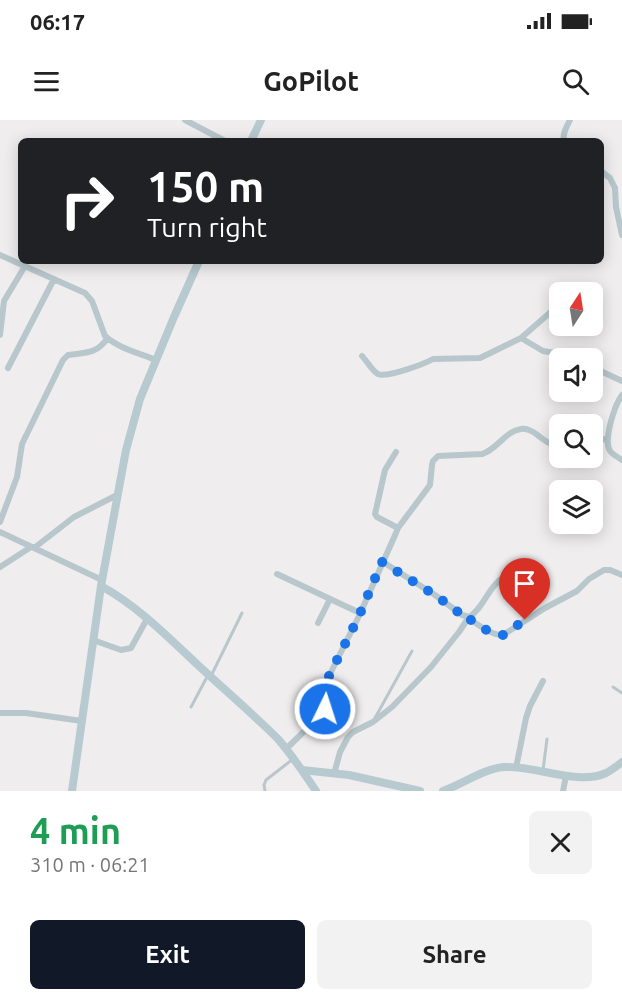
<!DOCTYPE html>
<html lang="en">
<head>
<meta charset="utf-8">
<style>
  body { margin:0; font-family:Ubuntu,sans-serif; background:#f2f2f2; color:#222; height:100vh; display:flex; flex-direction:column; font-size:22px; white-space:nowrap }
  * { box-sizing:border-box; margin:0 }
  p { font-size:20px; color:#767676 }
  .icon { flex:none; width:33px; height:33px; fill:none; stroke:currentColor; stroke-width:2; stroke-linecap:round; stroke-linejoin:round }
  .map { position:relative; height:671px; overflow:hidden }
  .drawer { display:flex; flex-direction:column; background:#fff; flex:1 }
  .drawer>* { flex:none }
  .top-card { position:absolute; left:18px; top:18px; width:586px; height:126px; border-radius:9px; box-shadow:0 3px 15px #0003; background:#202124; color:#fff; overflow:hidden }
  .needle { width:39px; rotate:12deg }
  .fabs { position:absolute; left:549px; top:162px; display:grid; gap:12px }
  .fabs a { display:grid; place-items:center; width:54px; height:54px; border-radius:9px; background:#fff; box-shadow:0 3px 15px #0003; font-size:30px }
  .pin { position:absolute; display:grid; place-items:center; width:51px; height:51px; color:#fff; margin:-62px -26px; border-radius:50% 50% 50% 0; rotate:-45deg; box-shadow:0 0 6px #0007 }
  .pin .icon { rotate:45deg }
  .me { position:absolute; width:66px; margin:-33px; rotate:4deg; stroke-linejoin:round; filter:drop-shadow(0 0 4px #0008) }
  .turn { display:flex; align-items:center; gap:21px; height:126px; padding:0 30px; font-size:27px }
  .turn .icon { width:78px; height:78px; stroke-width:2.5 }
  .turn b { display:block; font-size:42px; line-height:51px }
  .round { display:grid; place-items:center; flex:none; width:63px; height:63px; border-radius:9px; background:#f2f2f2 }
  .headline { display:flex; align-items:center; justify-content:space-between; height:102px; padding:0 30px }
  h1 { font-size:36px; font-weight:700; line-height:45px; color:#1e9e55 }
  .primary-button { display:flex; gap:12px; margin-top:auto; padding:12px 30px }
  .primary-button a { flex:1; height:69px; border-radius:9px; background:#111827; color:#fff; font-size:24px; font-weight:700; line-height:69px; text-align:center }
  .primary-button a+a { background:#f2f2f2; color:#222 }
  .status { display:flex; justify-content:space-between; align-items:center; height:42px; padding:0 30px; background:#fff; direction:ltr }
  .status svg { height:16px; fill:currentColor }
  header { display:flex; justify-content:space-between; align-items:center; height:78px; padding:0 30px; background:#fff; font-size:27px; font-weight:700 }
  .map>svg:first-child { display:block }
  .lines { fill:none; stroke-linecap:round; stroke-linejoin:round }
  .lane { stroke:#b7c7cb; stroke-width:3 }
  .street { stroke:#b7c7cb; stroke-width:6 }
  .secondary { stroke:#b7cad0; stroke-width:8 }
  .route { stroke:#1a73e8; stroke-width:10; stroke-dasharray:0 18 }
</style>
</head>
<body>
<div class="status"><b>06:17</b><svg viewBox="0 0 49 12"><path d="M0 12V9h3v3zM5 12V6h3v6zM10 12V3h3v9zM15 12V0h3v12zM26 1h20v11H26zM47 4h2v5h-2z"/></svg></div>
<header><svg class="icon" aria-label="menu" viewBox="0 0 24 24"><path d="M4 6h16M4 12h16M4 18h16"/></svg>GoPilot<svg class="icon" aria-label="search" viewBox="0 0 24 24"><circle cx="10" cy="10" r="6"/><path d="M15 15l6 6"/></svg></header>
<div class="map">
<svg width="622" height="671" viewBox="0 0 622 671">
  <rect width="100%" height="100%" fill="#f0edee"/>
  <g class="lines">
    <path class="lane" d="M211,556L242,493
      M613,567L622,573
      M191,587L207,557
      M375,598L412,531
      M543,650L547,619
      M265,671L264,665L266,660L293,639"/>
    <path class="street" d="M185,0L225,21
      M564,21C562,14 567,6 570,0
      M602,52L610,58L615,68L616,87L622,115
      M0,135L85,173L92,181L105,216C118,228 139,233 156,240
      M0,215L4,181L25,146
      M521,218L553,190
      M362,236C367,241 372,251 378,254C387,258 424,244 433,239L480,238L521,218L543,231L561,234L574,238
      M592,247L622,261
      M8,248L54,159
      M622,275C615,284 603,320 610,331C613,335 618,337 622,340
      M592,317L607,320
      M0,402L17,357L22,324L63,240L68,235C86,232 95,235 107,219
      M398,408L430,365L432,345L433,341L438,336L482,334C497,330 505,311 521,309C536,307 545,328 560,324
      M0,412L102,460
      M34,428L74,397L117,375
      M383,442L435,475L462,495L469,497C483,489 488,468 501,459C505,456 510,456 515,455
      M0,447L31,427
      M277,454L360,493
      M468,498C479,505 490,515 503,515L545,488L577,471L589,459L604,450H610L622,455
      M318,503L330,479
      M93,520L121,530L131,528L147,499
      M0,593H26L82,601
      M286,629L324,592L325,586L320,577L321,572L359,496L396,413L398,408L377,397L375,394L385,350L396,332
      M516,648L526,598L530,586L543,561
      M334,654L340,632L348,617L353,612L373,602L392,587L431,547L459,512L469,497
      M563,671L566,656"/>
    <path class="secondary" d="M251,21L261,0
      M101,466C138,486 169,518 200,547C226,571 253,594 278,619C292,635 304,653 316,671
      M302,650L349,655L420,671
      M72,671L101,466L126,330L140,279L174,197L199,141
      M443,671C463,664 483,649 504,647C535,645 578,666 606,653C612,650 617,646 622,642"/>
  </g>
  <g class="lines">
    <path class="route" d="M325,589L320,577L321,572L359,496L382,442L435,475L462,495L469,497L468,498L491,513L503,515L525,500"/>
  </g>
</svg>
<div class="fabs">
<a><svg class="needle" viewBox="-14 -14 28 28"><path d="M0-13l5 13h-10z" fill="#e53935"/><path d="M0 13l5-13h-10z" fill="#767676"/></svg></a>
<a><svg class="icon" aria-label="sound" viewBox="0 0 24 24"><path d="M4 9h4l5-4v14l-5-4H4zM17 9q2 3 0 6"/></svg></a>
<a><svg class="icon" aria-label="search" viewBox="0 0 24 24"><circle cx="10" cy="10" r="6"/><path d="M15 15l6 6"/></svg></a>
<a><svg class="icon" aria-label="layers" viewBox="0 0 24 24"><path d="M12 4l9 5-9 5-9-5zM3 14l9 5 9-5"/></svg></a>
</div>
<div class="pin" style="left:525px;top:500px;background:#d93025"><svg class="icon" aria-label="arrive" viewBox="0 0 24 24"><path d="M6 21V4h12l-3 4 3 4H6"/></svg></div>
<svg class="me" style="left:325px;top:589px" viewBox="-20 -20 40 40"><circle r="17" fill="#1a73e8" stroke="#fff" stroke-width="3"/><path d="M0-11L8 9 0 5-8 9z" fill="#fff"/></svg>
<div class="top-card">
<div class="turn"><svg class="icon" aria-label="right" viewBox="0 0 24 24"><path d="M7 20v-9h11M14 6l5 5-5 5"/></svg><div><b>150 m</b>Turn right</div></div>
</div>
</div>
<section class="drawer">
<div class="headline"><div><h1>4 min</h1><p>310 m · 06:21</p></div><a class="round"><svg class="icon" aria-label="close" viewBox="0 0 24 24"><path d="M6 6l12 12M18 6L6 18"/></svg></a></div>
<div class="primary-button"><a>Exit</a><a>Share</a></div>
</section>
</body>
</html>
